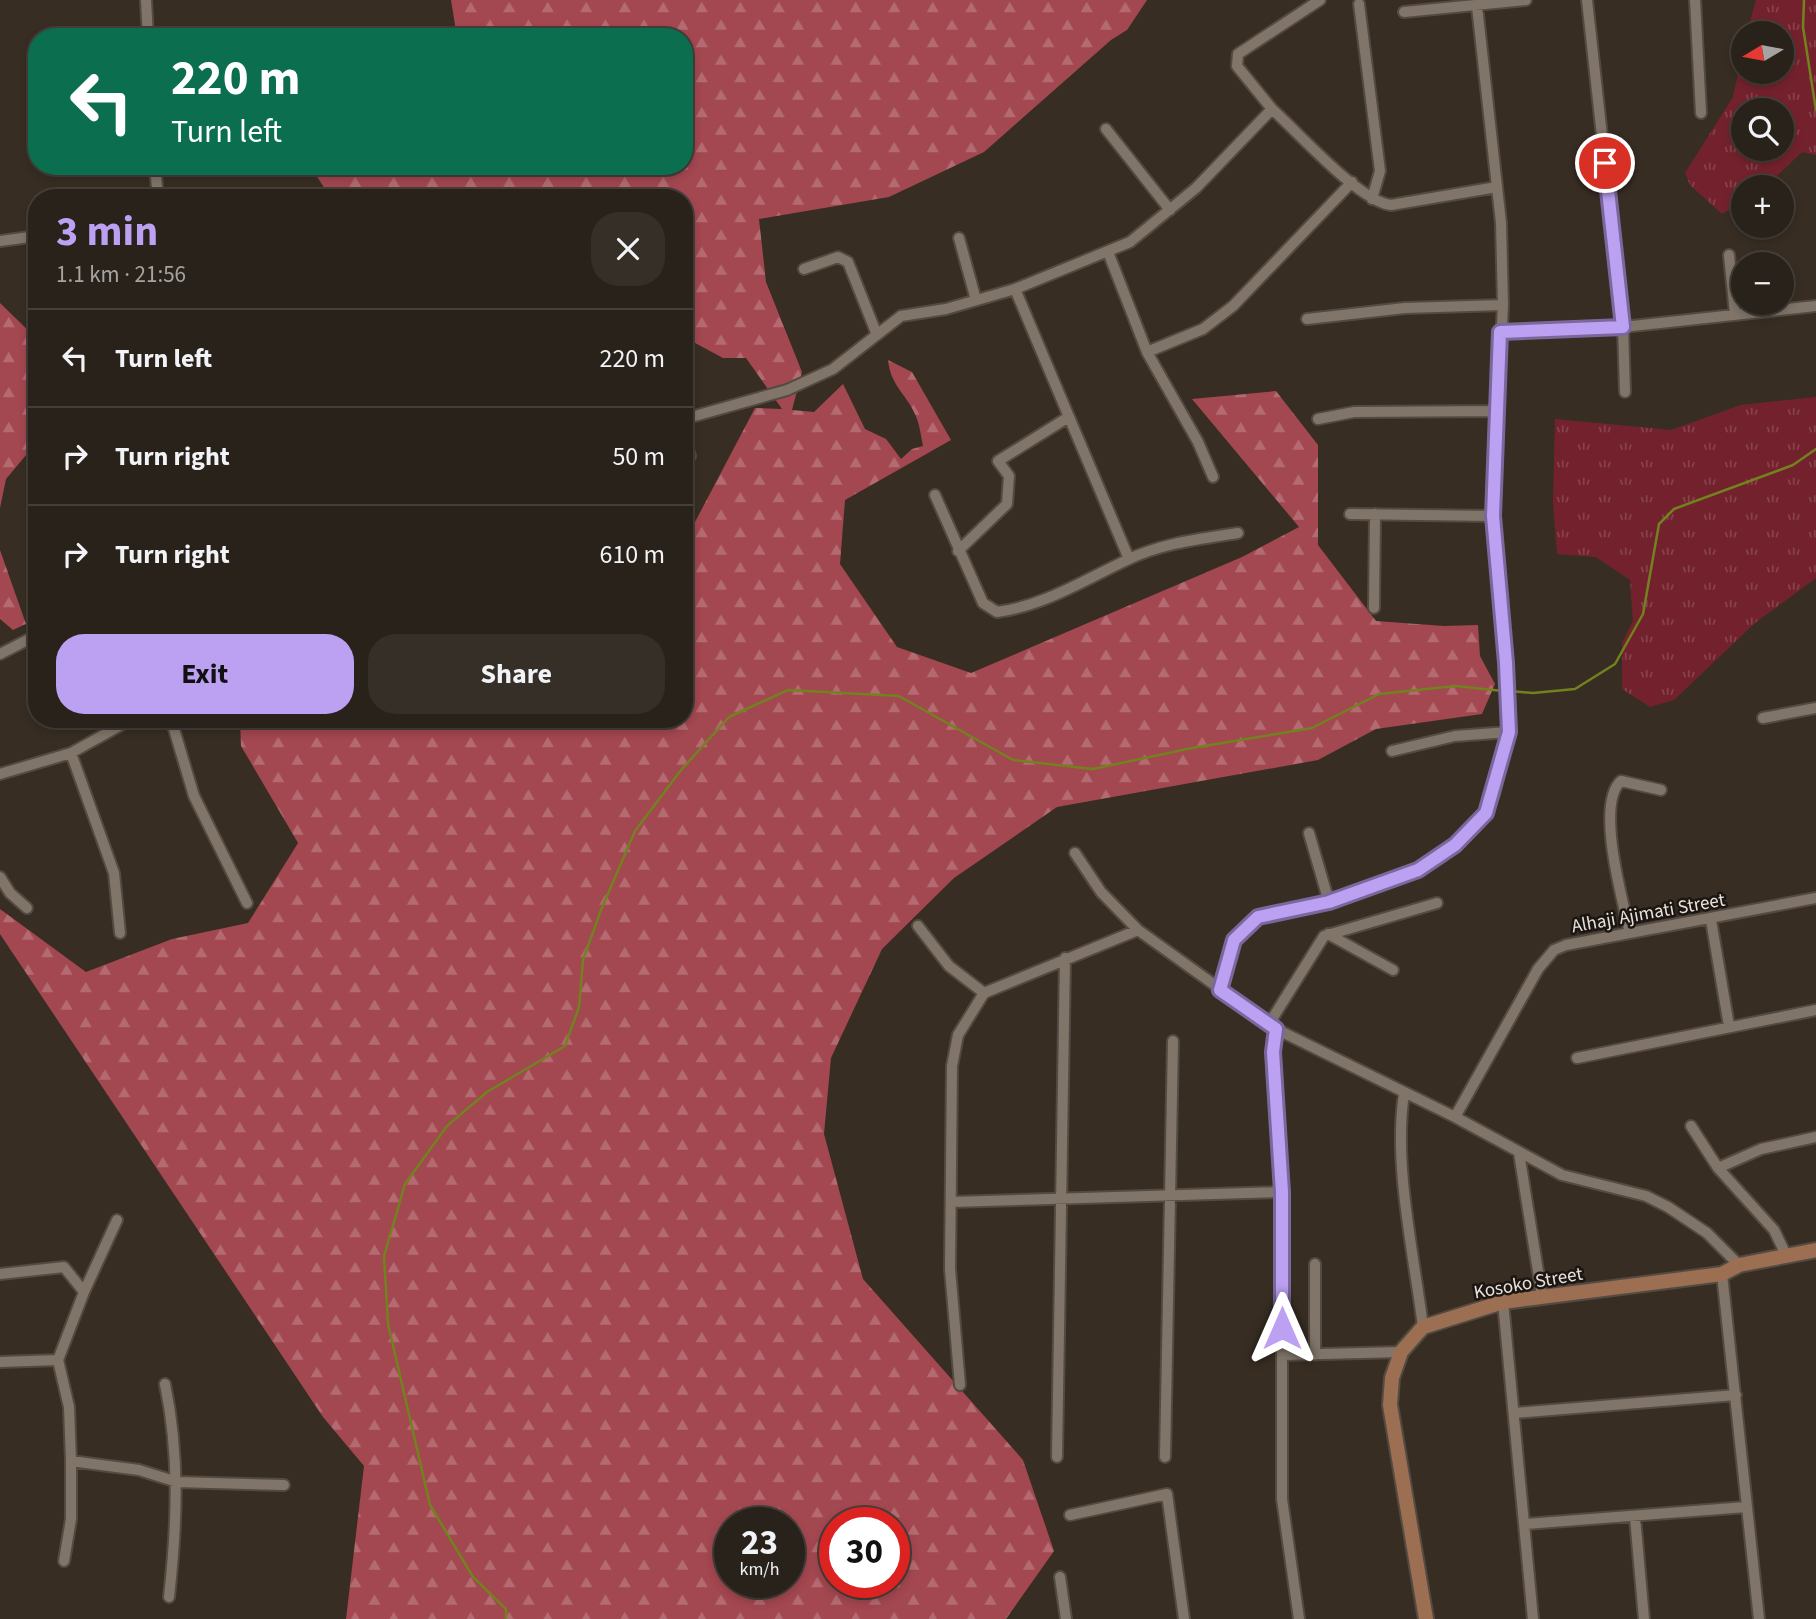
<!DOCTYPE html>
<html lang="en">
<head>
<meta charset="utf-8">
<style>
  body { margin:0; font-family:"Source Sans 3",sans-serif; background:#352f27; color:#f1f3f6; height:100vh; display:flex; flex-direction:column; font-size:26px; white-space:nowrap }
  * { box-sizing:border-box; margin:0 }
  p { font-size:23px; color:#a5a4a2 }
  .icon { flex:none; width:38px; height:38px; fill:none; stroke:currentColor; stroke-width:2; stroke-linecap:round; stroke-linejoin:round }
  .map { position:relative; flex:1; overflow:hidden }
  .side { position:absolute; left:28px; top:189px; width:665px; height:539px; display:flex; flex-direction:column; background:#29221a; border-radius:28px; box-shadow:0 4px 10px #0003,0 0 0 2px #453f39 }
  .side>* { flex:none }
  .banner { position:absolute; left:28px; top:28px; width:665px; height:147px; border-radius:28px; box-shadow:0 4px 10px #0003,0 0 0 2px #453f39; background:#0b6e4f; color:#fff; overflow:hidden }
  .needle { width:46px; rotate:260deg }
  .tools { position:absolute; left:1731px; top:21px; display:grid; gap:14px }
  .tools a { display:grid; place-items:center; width:63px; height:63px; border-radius:50%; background:#29221a; box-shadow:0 4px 10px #0003,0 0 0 2px #453f39; font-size:35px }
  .speed { position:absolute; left:714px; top:1507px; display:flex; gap:14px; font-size:35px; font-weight:700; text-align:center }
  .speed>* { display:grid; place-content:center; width:91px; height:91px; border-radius:50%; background:#29221a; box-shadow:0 4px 10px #0003,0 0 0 2px #453f39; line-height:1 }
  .speed small { font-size:18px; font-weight:400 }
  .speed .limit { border:10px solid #d22; background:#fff; color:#111 }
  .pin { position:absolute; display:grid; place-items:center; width:60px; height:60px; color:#fff; margin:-30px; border:4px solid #fff; border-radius:50%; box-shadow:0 2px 7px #0007 }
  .me { position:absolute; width:77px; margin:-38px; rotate:0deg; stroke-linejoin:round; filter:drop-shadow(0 0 5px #0008) }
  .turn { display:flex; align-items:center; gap:24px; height:147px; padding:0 28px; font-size:32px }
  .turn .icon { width:91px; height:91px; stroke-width:2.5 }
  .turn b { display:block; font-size:49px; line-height:60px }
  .round { display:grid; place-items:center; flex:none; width:74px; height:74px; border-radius:28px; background:#352f27 }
  .overview { display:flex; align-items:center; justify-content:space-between; height:119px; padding:0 28px }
  h1 { font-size:42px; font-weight:700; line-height:52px; color:#bca0f2 }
  .cta { display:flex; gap:14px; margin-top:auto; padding:14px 28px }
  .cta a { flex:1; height:80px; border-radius:28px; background:#bca0f2; color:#111; font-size:28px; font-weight:700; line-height:80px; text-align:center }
  .cta a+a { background:#352f27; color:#f1f3f6 }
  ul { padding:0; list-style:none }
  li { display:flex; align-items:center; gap:21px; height:98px; padding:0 28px; border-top:2px solid #453f39 }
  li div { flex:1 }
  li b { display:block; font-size:26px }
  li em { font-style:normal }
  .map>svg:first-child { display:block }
  .grass { fill:url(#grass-tufts); fill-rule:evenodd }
  .forest { fill:url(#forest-firs); fill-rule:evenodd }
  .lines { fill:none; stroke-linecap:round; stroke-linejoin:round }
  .stream { stroke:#71821e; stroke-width:2.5 }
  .street-casing { stroke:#534a41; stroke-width:14 }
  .secondary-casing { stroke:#534a41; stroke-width:18 }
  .street { stroke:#817569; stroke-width:10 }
  .secondary { stroke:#9c6e52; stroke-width:14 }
  .route-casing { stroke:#7a689d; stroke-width:18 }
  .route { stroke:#bca0f2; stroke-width:12 }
  .labels { text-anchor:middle; stroke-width:5; stroke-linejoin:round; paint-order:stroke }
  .street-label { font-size:19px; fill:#e8e1da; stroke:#1b1612 }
</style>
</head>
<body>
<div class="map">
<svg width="1816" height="1619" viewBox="0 0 1816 1619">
  <defs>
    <pattern id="grass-tufts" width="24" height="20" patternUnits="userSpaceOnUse" patternTransform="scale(1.75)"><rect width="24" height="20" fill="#73222d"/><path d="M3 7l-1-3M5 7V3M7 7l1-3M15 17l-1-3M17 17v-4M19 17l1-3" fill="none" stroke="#87424b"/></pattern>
    <pattern id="forest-firs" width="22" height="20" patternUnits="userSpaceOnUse" patternTransform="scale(1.75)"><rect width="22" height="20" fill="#a34750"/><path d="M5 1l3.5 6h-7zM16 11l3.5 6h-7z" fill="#b46a71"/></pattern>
  </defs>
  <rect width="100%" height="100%" fill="#372d23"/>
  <path class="grass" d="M1756,0H1816V155L1802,152L1765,187H1743V202L1722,214L1690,185L1685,173L1733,97L1743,51V72H1782V33H1747ZM1743,110H1782V149H1743Z
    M1816,397V578L1755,623L1674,700L1650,707L1622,689V643L1633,621L1630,580L1596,557L1557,554L1553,502L1555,419L1671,430L1741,405Z"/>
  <path class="forest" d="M451,0H1147L1127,30L1111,40L984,152L889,197L759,219L766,282L802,372L792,410L814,412L843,384L865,429L886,439L901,459L912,449L923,446C921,437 920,427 917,419C908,394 891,388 888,360L912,372L951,440L845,500L840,564L897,647L971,673L1242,557L1299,527L1192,399L1276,391L1318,445V545L1376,621L1444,626L1478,625L1480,656L1495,684L1482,714L1376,729L1318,760L1057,807L954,878L882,949L831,1058L824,1134L863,1279L1023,1460L1054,1551L1006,1619H346L364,1466L323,1417L0,934V909L86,972L172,939L248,923L298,843L241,746L240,719H684V532L695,522L755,408L782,409L746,358H723L684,337V198H331L310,166H684V37H457ZM730,1522H789V1582H730ZM835,1522H894V1582H835Z
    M0,303L37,339V442L6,479L0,508Z
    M0,550L26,624L13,630L0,619Z"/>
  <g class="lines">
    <path class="stream" d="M1804,0L1803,27L1816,110
      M1510,691L1533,693L1575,689L1615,664L1643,614L1659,524L1674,509L1793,465L1816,449
      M506,1619V1609L473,1577L430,1505L388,1324L384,1256L405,1184L447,1126L487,1092L565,1046L579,1007L583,960L601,910L635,831L681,770L729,717L788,690L899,696L1013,760L1093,769L1192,748L1312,728L1379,694L1456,686L1503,691"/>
    <defs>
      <path id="street" d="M146,0L148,37
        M1587,0L1623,327L1625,392
        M1695,0L1701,113
        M1359,4L1380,171L1372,199
        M1477,6L1497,187
        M1404,12L1526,0
        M1272,109L1237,66L1238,54L1320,0
        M1106,129L1170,210
        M155,166L158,198
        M959,238L976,300
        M0,241L37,236
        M1108,252L1147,352L1198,442L1213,477
        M1729,255L1735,314
        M804,269L838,257L848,262L877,335
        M1015,289L1129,559
        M1307,319L1405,308L1503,305
        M1500,333L1623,327L1816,306
        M1147,352L1203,329L1233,306L1352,182
        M684,419L787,390L833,369L901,316L946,309L1015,289L1130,242L1196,188L1272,109C1299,133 1359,201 1391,205L1497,187L1501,223L1503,305L1492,516L1506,663L1509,732L1494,794L1486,813L1473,829L1418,870L1329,902L1258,917L1234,940L1220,990
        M1318,419L1354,412L1496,411
        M684,440L690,456L684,467
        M935,495L983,603L997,612C1044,606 1086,579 1127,560C1162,543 1200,539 1238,533
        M1350,514L1492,516
        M958,551L1007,504L1009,476L998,461L1067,418
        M1374,608L1375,514
        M0,654L37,635
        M1763,718L1816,708
        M171,719L194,796L247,903
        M1392,751L1455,736L1509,732
        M71,753L114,873L120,933
        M0,774L71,753L132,719
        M1309,833L1329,902
        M1075,853L1101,892L1138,930L1276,1029L1455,1117L1562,1175L1646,1196L1668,1207L1707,1233L1739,1265
        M0,877L10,893L27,908
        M1711,920L1729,1026
        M918,926L949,966L984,993
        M1630,933C1623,902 1595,804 1621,781L1661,790
        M1328,934L1393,970
        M1269,1024L1324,936L1437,903
        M1276,1029L1273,1053L1282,1192V1499L1299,1619
        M1577,1058L1816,1010
        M1404,1094C1393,1164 1414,1255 1423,1327
        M1455,1117L1538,969L1554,950L1566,945L1816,898
        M1691,1126L1718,1168L1774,1230L1786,1255
        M1519,1153L1542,1296
        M1718,1168L1761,1149L1816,1137
        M951,1202L1282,1192
        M0,1274L64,1267L84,1292
        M1722,1274L1759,1619
        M1503,1302L1533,1619
        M1282,1355L1401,1352
        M1315,1355V1264
        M0,1362L58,1360
        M165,1384C180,1456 177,1525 169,1597
        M960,1385L950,1269L952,1066L958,1035L984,993L1138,930
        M1515,1413L1736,1395
        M1057,1457L1065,958
        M1165,1457L1173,1041
        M71,1461L139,1470L177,1482L284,1485
        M1070,1515L1167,1494L1184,1619
        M1635,1517L1644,1619
        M1526,1524L1746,1507
        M64,1561L71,1519V1461L69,1407L58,1360L84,1292L117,1220
        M1060,1577L1066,1619"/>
      <path id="secondary" d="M1426,1619L1390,1405L1392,1378L1401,1352L1423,1327L1503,1302L1722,1274L1739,1265L1816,1250"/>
    </defs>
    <use href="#street" class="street-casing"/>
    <use href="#secondary" class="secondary-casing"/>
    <use href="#street" class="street"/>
    <use href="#secondary" class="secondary"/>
  </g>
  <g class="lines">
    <defs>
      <path id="route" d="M1282,1328V1192L1273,1052L1276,1029L1220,990L1234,940L1258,917L1329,902L1418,870L1455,845L1486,813L1509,732L1506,663L1493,516L1500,332L1623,327L1605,163"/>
    </defs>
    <use href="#route" class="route-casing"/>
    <use href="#route" class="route"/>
  </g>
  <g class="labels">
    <g class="street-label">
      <text transform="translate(1648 912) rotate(-10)" y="7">Alhaji Ajimati Street</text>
      <text transform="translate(1528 1282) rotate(-10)" y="7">Kosoko Street</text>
    </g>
  </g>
</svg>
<div class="tools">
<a><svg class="needle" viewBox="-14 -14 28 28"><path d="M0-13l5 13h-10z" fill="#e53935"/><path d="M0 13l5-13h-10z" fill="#a5a4a2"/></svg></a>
<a><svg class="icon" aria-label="search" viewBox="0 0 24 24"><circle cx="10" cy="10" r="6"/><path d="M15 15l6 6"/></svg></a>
<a>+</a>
<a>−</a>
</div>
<div class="speed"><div>23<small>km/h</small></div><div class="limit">30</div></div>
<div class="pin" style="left:1605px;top:163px;background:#d93025"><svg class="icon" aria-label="arrive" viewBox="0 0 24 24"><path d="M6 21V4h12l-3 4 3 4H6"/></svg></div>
<svg class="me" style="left:1282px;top:1328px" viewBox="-20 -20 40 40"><path d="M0-17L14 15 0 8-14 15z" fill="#bca0f2" stroke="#fff" stroke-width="4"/></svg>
<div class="banner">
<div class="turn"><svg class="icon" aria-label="left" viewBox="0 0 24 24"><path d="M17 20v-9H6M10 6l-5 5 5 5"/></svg><div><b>220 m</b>Turn left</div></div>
</div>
<section class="side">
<div class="overview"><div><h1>3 min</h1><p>1.1 km · 21:56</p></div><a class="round"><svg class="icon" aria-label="close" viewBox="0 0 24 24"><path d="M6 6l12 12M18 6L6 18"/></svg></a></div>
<ul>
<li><svg class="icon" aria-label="left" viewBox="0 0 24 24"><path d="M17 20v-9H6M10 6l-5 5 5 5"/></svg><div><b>Turn left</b></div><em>220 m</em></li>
<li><svg class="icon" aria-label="right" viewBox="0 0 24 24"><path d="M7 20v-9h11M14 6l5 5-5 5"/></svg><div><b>Turn right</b></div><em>50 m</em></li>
<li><svg class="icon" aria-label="right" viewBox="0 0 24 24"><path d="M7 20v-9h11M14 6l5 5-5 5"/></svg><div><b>Turn right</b></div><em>610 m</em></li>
</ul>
<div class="cta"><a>Exit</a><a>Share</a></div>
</section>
</div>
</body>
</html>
